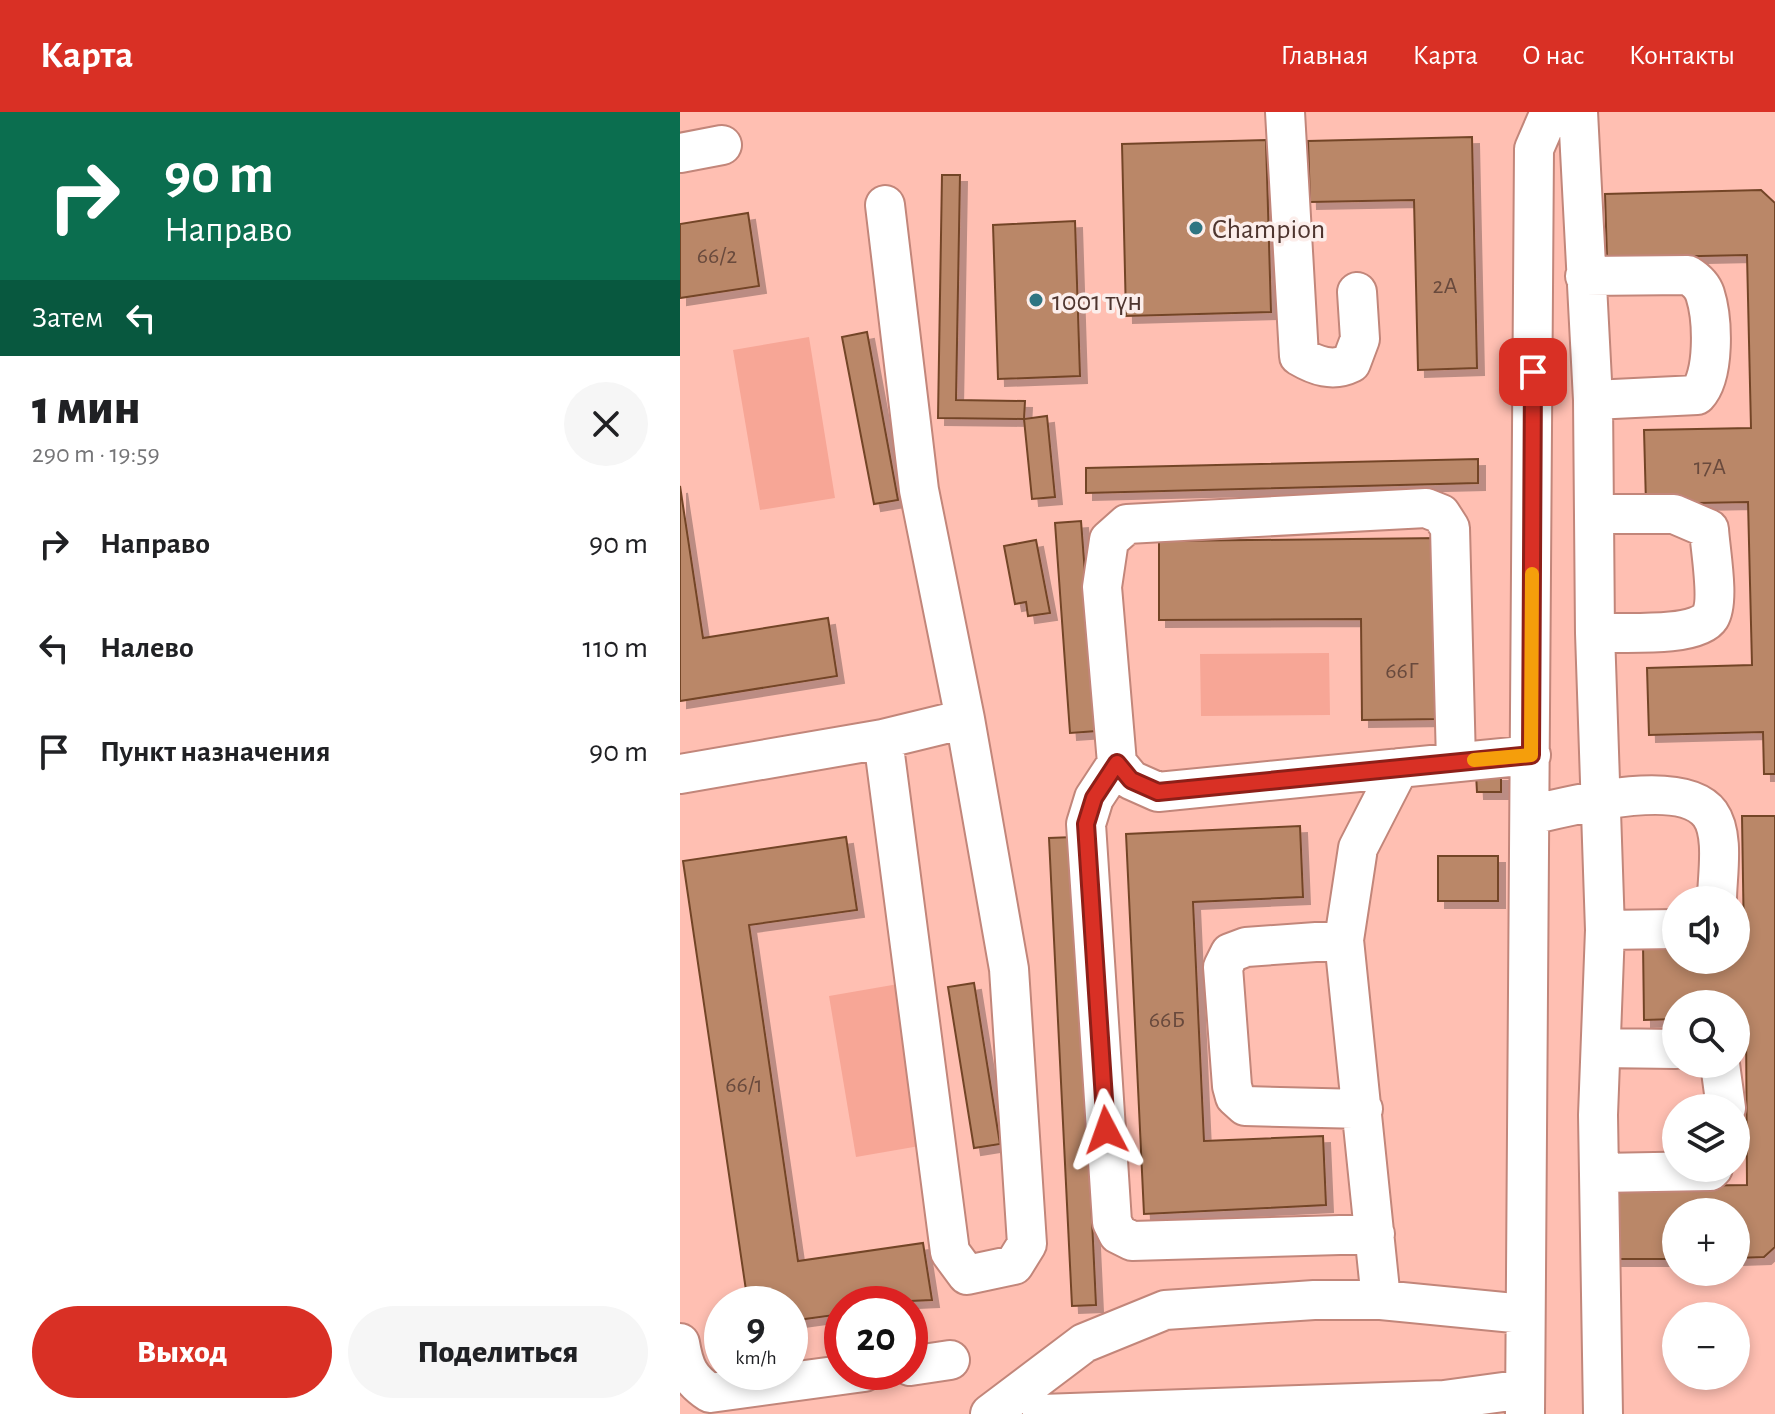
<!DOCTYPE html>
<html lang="ru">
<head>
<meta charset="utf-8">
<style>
  body { margin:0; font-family:"Alegreya Sans",sans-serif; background:#f6f6f6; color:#202124; height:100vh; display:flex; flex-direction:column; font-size:30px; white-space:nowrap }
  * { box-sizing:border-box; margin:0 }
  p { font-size:26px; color:#757577 }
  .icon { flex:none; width:44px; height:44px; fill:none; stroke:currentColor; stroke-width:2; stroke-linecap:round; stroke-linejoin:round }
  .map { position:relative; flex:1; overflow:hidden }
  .panel { display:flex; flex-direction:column; background:#fff; width:680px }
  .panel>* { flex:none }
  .banner { background:#0b6e4f; color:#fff; overflow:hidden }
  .buttons { position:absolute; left:982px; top:774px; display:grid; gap:16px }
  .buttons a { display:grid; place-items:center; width:88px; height:88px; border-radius:50%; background:#fff; box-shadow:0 4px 12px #0003; font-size:40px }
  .speed { position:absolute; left:24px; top:1174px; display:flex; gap:16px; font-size:40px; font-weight:700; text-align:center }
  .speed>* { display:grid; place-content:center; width:104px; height:104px; border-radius:50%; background:#fff; box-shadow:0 4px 12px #0003; line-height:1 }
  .speed small { font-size:20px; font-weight:400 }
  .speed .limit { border:12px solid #d22; background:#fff; color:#111 }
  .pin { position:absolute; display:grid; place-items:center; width:68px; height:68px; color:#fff; margin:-34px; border-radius:16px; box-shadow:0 4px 12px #0006 }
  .me { position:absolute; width:88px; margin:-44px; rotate:356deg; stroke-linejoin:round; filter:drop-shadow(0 0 6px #0008) }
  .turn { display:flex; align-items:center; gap:28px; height:168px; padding:0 32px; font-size:36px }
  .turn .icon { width:104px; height:104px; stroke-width:2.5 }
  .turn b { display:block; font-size:56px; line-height:68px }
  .then { display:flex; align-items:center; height:76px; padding:0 32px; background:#0003; gap:16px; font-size:30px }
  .round { display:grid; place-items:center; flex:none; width:84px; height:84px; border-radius:42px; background:#f6f6f6 }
  .summary { display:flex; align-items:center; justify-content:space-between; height:136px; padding:0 32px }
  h1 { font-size:48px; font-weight:800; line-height:60px }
  .action { display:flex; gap:16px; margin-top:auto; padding:16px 32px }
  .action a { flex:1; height:92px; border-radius:48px; background:#d93025; color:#fff; font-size:32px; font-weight:800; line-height:92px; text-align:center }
  .action a+a { background:#f6f6f6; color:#202124 }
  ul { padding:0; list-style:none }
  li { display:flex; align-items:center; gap:24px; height:104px; padding:0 32px }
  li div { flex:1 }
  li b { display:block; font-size:30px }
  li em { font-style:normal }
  header { display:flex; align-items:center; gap:48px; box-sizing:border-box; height:112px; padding:0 40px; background:#d93025; color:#fff }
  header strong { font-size:38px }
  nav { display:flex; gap:44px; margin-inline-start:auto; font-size:28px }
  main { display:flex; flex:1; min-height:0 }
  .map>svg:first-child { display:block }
  .green { fill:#f7a696 }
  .building { fill:#ba8768; stroke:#734528; stroke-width:2; filter:url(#shadow) }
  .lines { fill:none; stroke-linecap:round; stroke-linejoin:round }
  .minor-casing { stroke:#c2867a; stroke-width:42 }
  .minor { stroke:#fff; stroke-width:38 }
  .route-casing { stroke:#8d1f18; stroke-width:20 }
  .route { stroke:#d93025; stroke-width:14 }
  .slow { stroke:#f59e0b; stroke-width:14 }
  .poi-dot { fill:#2f7582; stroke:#fceeeb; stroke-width:3 }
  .labels { text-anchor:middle; stroke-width:7; stroke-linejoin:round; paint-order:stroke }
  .number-label { font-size:24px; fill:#694a3d }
  .poi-label { font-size:28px; fill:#4e352f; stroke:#fceeeb; text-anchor:start }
</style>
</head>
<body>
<header>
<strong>Карта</strong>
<nav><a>Главная</a><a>Карта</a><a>О нас</a><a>Контакты</a></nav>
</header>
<main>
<section class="panel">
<div class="banner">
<div class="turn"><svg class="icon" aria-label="right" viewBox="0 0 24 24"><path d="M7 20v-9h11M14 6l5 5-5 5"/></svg><div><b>90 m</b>Направо</div></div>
<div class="then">Затем<svg class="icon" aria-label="left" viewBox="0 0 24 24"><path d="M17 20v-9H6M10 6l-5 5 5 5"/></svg></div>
</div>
<div class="summary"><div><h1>1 мин</h1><p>290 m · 19:59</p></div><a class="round"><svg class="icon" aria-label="close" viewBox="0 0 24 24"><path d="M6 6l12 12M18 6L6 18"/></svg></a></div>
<ul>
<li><svg class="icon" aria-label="right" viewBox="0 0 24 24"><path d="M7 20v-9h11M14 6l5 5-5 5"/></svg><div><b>Направо</b></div><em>90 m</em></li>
<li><svg class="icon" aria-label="left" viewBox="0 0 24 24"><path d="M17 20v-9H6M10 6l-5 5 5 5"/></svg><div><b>Налево</b></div><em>110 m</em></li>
<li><svg class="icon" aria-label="arrive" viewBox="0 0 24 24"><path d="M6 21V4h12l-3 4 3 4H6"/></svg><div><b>Пункт назначения</b></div><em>90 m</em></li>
</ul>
<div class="action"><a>Выход</a><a>Поделиться</a></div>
</section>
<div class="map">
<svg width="1095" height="1302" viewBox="0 0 1095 1302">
  <defs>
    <filter id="shadow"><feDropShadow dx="7" dy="7" stdDeviation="0" flood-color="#0004"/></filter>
  </defs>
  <rect width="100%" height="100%" fill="#ffbfb2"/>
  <path class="green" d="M129,225L155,386L80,398L53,238Z
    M649,541L650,603L521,604L520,542Z
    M224,871L251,1032L176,1045L149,884Z"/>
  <path class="building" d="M792,25L797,256L738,258L734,88L630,90L628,29Z
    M586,28L591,200L446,204L442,32Z
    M262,63H280L276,288L345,289L344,307L258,306Z
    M1081,78L1095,91V662H1084L1083,620L969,623L967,556L1072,553L1068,390L966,392L964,318L1071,316L1067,143L927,146L925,82Z
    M68,101L79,174L0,186V112Z
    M395,109L400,264L318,267L313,113Z
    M187,220L218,388L194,392L162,225Z
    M367,304L375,385L352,387L344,307Z
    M798,347V371L406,381V356Z
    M0,374L23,526L148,506L157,564L0,589Z
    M401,409L417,619L390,621L375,411Z
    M762,426L763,607L682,608L681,507L479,508V429Z
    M356,428L370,501L348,504L346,490L335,492L324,434Z
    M796,662H821V680H797Z
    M1062,704H1095V1135L1084,1145L1056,1146V1100H996V1147H926L925,1075L1067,1073L1066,906L1056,907V892H996V907L964,908L963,831L996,830V848H1056V830H1064Z
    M620,714L623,785L513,790L524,1029L643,1024L646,1093L464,1102L446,722Z
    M166,725L177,798L69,813L118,1149L243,1131L252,1188L162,1192V1202L110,1209V1192H68L3,749Z
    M394,725L416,1193L392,1194L369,726Z
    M758,744H818V789H758Z
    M294,871L320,1032L294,1036L268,875Z"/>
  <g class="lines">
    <defs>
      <path id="minor" d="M605,0L619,244C636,254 653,260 671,251L680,227L677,180
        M898,0L913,288L915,521L925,818L918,1003L923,1302
        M0,41L42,33
        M905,164L1008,163C1016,168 1022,173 1025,182C1033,207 1035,264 1017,283L913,288
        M914,402H994L1029,417C1030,437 1040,489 1030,505C1017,526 940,520 915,521
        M203,627L270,1140L287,1163L334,1153L347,1132L329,857L285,607
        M776,650L770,416L761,402L746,396L447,412L429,428L422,475L437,651L451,668L478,680L851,643
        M437,651L414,686L406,712L432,1110L438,1122L452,1129L695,1122
        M0,662L203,627L285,607L239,378L205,93
        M851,703C889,694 1002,664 1030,702C1045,723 1037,764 1037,788
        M925,818L996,817
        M664,828L566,835L550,841L543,855L552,974L555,985L565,994L683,997
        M921,936L996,937
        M1040,952L1046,996
        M919,1061L1030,1059L1033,1056
        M701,1188L664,828L678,736L719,656
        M0,1231C4,1255 9,1267 30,1281L184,1260
        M230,1254L270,1248
        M310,1302L404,1231L485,1198L634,1188H701L844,1202
        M362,1302L764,1288L845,1277
        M845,1302L854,37L870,0"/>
    </defs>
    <use href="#minor" class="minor-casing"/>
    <use href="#minor" class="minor"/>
  </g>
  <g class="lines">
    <defs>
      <path id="route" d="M426,1018L406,712L414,686L437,651L451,668L478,680L851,643L853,260"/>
    </defs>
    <use href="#route" class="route-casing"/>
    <use href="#route" class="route"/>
    <path class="slow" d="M794,648L851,643L852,462"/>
  </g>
  <g class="poi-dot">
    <circle cx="516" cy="116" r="8"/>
    <circle cx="356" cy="188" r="8"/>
  </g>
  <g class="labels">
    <g class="number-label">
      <text x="37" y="151">66/2</text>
      <text x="765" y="181">2А</text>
      <text x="1030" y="362">17А</text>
      <text x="722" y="566">66Г</text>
      <text x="487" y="915">66Б</text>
      <text x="64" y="980">66/1</text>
    </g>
    <g class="poi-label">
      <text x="532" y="126">Champion</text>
      <text x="372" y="198">1001 түн</text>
    </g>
  </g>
</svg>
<div class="buttons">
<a><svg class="icon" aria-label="sound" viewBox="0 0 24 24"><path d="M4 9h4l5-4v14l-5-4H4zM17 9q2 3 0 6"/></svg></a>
<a><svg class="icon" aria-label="search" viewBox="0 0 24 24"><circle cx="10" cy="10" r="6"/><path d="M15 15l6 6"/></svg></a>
<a><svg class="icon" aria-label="layers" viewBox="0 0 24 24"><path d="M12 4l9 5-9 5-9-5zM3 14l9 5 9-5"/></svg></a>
<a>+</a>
<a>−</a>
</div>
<div class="speed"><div>9<small>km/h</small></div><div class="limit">20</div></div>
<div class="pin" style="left:853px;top:260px;background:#d93025"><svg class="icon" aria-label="arrive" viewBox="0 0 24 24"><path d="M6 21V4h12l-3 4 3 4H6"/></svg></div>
<svg class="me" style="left:426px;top:1018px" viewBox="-20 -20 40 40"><path d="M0-17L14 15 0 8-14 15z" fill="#d93025" stroke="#fff" stroke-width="4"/></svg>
</div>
</main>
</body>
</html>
